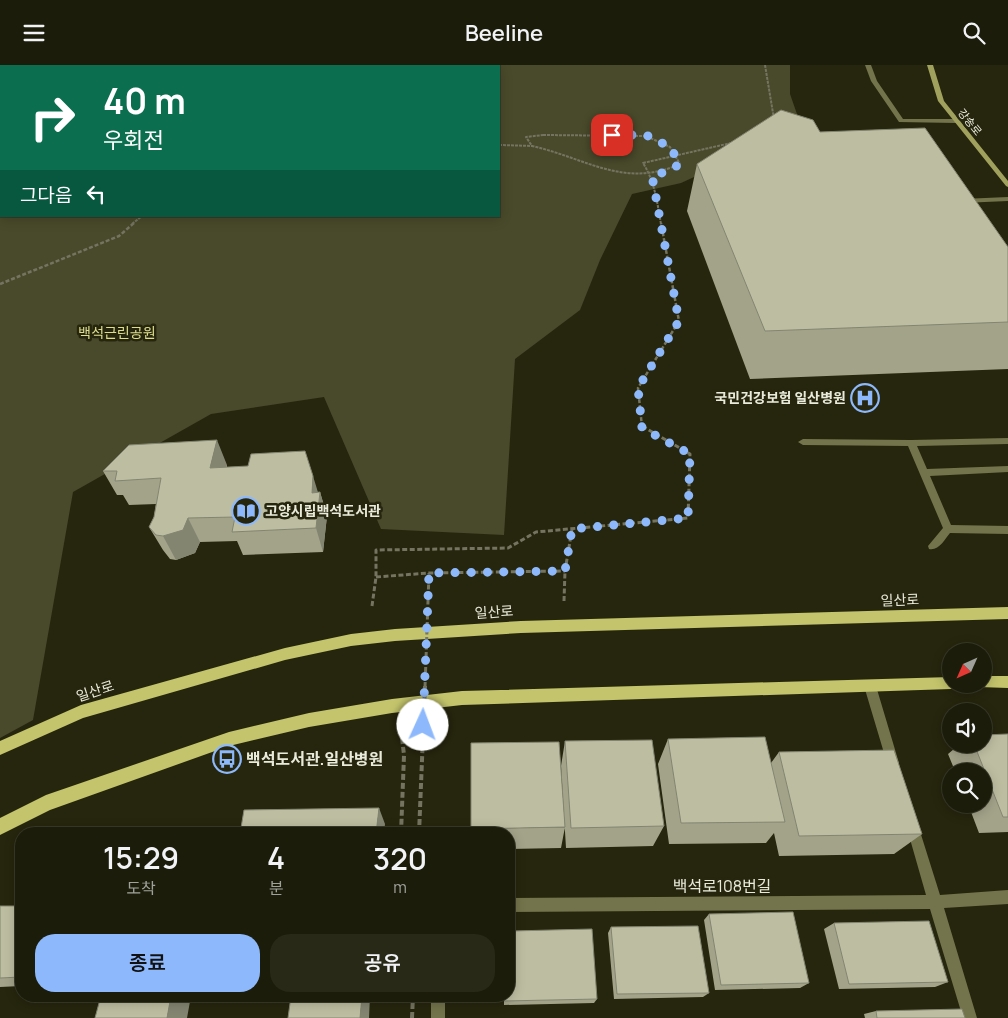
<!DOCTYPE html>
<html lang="ko">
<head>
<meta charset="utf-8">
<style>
  body { margin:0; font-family:Manrope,"Noto Sans KR",sans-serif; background:#292918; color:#f1f3f6; height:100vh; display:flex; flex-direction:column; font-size:19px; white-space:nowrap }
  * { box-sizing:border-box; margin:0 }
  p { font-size:16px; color:#a0a19c }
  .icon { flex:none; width:28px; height:28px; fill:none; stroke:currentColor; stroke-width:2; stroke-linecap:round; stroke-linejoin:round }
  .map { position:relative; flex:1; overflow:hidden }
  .details { position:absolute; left:15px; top:762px; width:500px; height:175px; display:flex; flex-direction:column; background:#1c1c0a; border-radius:20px; box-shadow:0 2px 12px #0003,0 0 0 1px #3a3a2b }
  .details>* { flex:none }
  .banner { position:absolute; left:0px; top:0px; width:500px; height:152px; box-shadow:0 2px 12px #0003,0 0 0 1px #3a3a2b; background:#0b6e4f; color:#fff; overflow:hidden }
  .needle { width:32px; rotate:225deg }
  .fabs { position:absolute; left:942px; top:578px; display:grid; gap:10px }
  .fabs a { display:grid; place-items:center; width:50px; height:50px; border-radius:50%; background:#1c1c0a; box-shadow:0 2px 12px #0003,0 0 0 1px #3a3a2b; font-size:25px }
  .pin { position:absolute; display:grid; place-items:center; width:42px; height:42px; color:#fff; margin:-21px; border-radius:10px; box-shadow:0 2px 8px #0006 }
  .me { position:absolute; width:55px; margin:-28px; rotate:2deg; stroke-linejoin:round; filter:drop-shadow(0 0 4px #0008) }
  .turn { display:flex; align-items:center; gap:18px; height:105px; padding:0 20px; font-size:22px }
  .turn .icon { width:65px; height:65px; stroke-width:2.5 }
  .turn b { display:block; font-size:35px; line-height:42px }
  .then { display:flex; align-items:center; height:48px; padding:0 20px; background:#0003; gap:10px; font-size:19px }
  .eta { display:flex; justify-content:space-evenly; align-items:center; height:85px; text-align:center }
  .eta b { font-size:30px; font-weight:600; line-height:35px }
  .action { display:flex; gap:10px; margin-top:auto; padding:10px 20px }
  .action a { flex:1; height:58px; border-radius:20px; background:#8db9fc; color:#111; font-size:20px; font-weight:600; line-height:58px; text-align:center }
  .action a+a { background:#292918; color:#f1f3f6 }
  header { display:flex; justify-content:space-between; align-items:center; height:65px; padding:0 20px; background:#1c1c0a; font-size:22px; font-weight:600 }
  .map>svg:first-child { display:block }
  .green { fill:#494a2b }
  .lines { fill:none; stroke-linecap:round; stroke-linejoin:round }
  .path-far3 { stroke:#747460; stroke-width:2; stroke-dasharray:3 1; stroke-linecap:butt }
  .path-far2 { stroke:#747460; stroke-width:2.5; stroke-dasharray:4 2; stroke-linecap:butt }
  .path-far1 { stroke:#747460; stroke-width:3; stroke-dasharray:5 2.5; stroke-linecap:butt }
  .path { stroke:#747460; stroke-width:4; stroke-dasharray:6 3; stroke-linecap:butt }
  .lane { fill:#73744b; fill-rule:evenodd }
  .street { fill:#73744b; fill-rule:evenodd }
  .secondary { fill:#a0a15d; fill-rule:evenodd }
  .primary { fill:#c3c46b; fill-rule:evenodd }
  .path-bridge-far1 { stroke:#747460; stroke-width:3; stroke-dasharray:5 2.5; stroke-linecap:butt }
  .path-bridge { stroke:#747460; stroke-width:4; stroke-dasharray:6 3; stroke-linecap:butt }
  .wall { fill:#a3a38a }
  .shaded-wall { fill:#848571 }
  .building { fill:#bdbea1; stroke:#848571 }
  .route { stroke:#8db9fc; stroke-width:9; stroke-dasharray:0 16.2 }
  .labels { text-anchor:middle; stroke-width:5; stroke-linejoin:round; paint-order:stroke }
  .far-street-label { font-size:11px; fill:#eaeadb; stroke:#26260e }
  .park-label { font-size:14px; fill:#dcde8d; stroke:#26260e }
  .poi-label { font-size:14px; font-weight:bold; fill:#eaeadb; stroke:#26260e; text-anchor:end }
  .street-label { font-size:14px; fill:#eaeadb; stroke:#26260e }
  .near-poi-label { font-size:16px; font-weight:bold; fill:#eaeadb; stroke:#26260e; text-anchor:start }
  .near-street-label { font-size:16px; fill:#eaeadb; stroke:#26260e }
</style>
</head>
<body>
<header><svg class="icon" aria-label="menu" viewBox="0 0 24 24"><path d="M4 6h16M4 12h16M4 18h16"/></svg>Beeline<svg class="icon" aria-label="search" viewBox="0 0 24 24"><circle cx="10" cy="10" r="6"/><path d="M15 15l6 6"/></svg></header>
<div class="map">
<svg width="1008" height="953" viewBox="0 0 1008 953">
  <rect width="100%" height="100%" fill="#26260e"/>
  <path class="green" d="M87,0H790V29L806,75L753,85L681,118L632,129L600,195L580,245L515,294L504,470L381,464L324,332L211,349L73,427L33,655L0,673V71L1,151H499V1H85Z"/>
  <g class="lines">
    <path class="path-far3" d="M765,0L774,54
      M543,70L646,71L670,82L680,99C624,124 586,93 532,81L526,72Z
      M499,80L532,81
      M132,159L142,151
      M661,159C657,137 655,117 643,98L731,78"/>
    <path class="path-far2" d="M0,219L119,171L134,158
      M642,362L638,323L679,256L661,158"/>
    <path class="path-far1" d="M376,512L429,508L565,506
      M564,536L565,506L572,464
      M372,541L376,512V485L508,483L536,467L688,453L690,389L642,361"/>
    <path class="path" d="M401,664L404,690L401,769
      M412,953L413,931"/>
    <path class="lane" d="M865,0H871L877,16L903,54H956L959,56L956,58L899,57L871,16Z
      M1008,132V136L962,138L959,136L962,134Z
      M1008,373V379L917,381L927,404L1008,401V407L930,411L951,460L1008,461V469L950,468C945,474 939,486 929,484L928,481L943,463L908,381L803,380L798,377L803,374L911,375Z"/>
    <path class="street" d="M870,616L874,617L876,621L899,698L897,702L893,704L889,702L887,698L864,621L866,617Z
      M912,754L916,756L918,760L940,830L1008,825V839L944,843L977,953H963L930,844L509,847V833L926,830L906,760L908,756Z
      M431,931H445V953H431Z"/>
    <path class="secondary" d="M927,0H933L944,36L1008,116V122L1006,121L938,36Z"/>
    <path class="primary" d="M1008,542V554L521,568L395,576L351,581L285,595L83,653L0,690V676L81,640L285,583L351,569L395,564L521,556Z
      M984,611H1008V623L979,622L978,619H984Z
      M951,612V619H958L956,623L951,624L462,640L392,648L309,662L229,681L50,745L0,770V753L46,730L229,667L309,648L392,634L462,626Z"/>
    <path class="path-bridge-far1" d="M425,622L429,508"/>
    <path class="path-bridge" d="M419,769L425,621"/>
  </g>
  <path class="wall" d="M820,67L1008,257V304L750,314L687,146L697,99Z
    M227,400V402L318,427H320L327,451L323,487L243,490L237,476L200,477L195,488L176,495L170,494L163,485L149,462L154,452L156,439L129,440L123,430H117L103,406Z
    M1008,669V767L979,768L968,739H984V706H955L948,689L960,679H984Z
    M668,674L771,698L779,687L922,769L894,789L779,791L774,768L766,778L669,779L658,699Z
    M565,676L664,761L653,781L566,783L561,701Z
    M565,762L561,783L509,784V769H471V764Z
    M0,841H21V921L0,922Z
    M709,849L809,918L800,923L715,925L704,855Z
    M834,858L948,917L935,922L839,924L824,864Z
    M611,862L709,928L703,932L614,934L608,868Z
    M504,931L597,934L594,938L504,940Z
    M876,946L965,953H865L864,949Z"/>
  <path class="shaded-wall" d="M217,375L227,400L221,427L210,403Z
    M313,411L320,434V427L327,451L323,487L316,463L312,428Z
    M188,453L200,477L195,488L176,495L163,471Z
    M379,743L385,759L384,769H376Z
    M171,931H191L187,953H167Z
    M362,931H370L369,953H360Z"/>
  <path class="building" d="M781,45L813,55L820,67L925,63L1008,182V257L765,266L697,99Z
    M217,375L210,403L248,401L251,389L305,386L313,411L312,428L320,427L316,463L232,467L235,452L188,453L183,465L163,471L156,470L149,462L154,452L161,413L115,416L117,406H103L129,380Z
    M1008,669V752H1003L974,679H984V670Z
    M765,672L785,757L681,758L668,674Z
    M652,675L664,761L571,763L565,676Z
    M559,677L565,762L471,764V678Z
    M894,685L922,769L799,771L779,687Z
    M379,743L376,769H240L244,745Z
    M0,841H21V912L0,913Z
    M793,847L809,918L721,920L709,849Z
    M929,856L948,917L849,919L834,858Z
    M698,861L709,928L617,929L611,862Z
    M592,864L597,934L504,936V931H509V870L512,866Z
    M95,931H171L167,953H95L99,938Z
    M291,931H362L360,953H288Z
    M962,944L965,953H877L876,946Z"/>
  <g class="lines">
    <path class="route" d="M423,660L429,508L565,506L572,464L688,453L690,389L642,363L638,323L679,256L652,111L668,106L680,99L670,82L646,70H612"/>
  </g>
  <defs>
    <symbol id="hospital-ring" viewBox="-11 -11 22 22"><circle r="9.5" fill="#26260e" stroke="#8db9fc" stroke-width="1.5"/><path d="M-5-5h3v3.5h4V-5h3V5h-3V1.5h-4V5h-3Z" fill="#8db9fc"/></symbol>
    <symbol id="library-ring" viewBox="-11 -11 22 22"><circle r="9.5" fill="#26260e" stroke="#8db9fc" stroke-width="1.5"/><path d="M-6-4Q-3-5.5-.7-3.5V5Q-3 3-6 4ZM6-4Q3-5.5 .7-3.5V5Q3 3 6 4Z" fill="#8db9fc"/></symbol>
    <symbol id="bus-ring" viewBox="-11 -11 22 22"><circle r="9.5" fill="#26260e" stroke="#8db9fc" stroke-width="1.5"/><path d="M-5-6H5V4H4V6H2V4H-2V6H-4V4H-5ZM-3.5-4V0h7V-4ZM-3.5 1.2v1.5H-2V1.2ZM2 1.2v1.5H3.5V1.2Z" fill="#8db9fc"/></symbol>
  </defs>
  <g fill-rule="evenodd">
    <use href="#hospital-ring" x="849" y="317" width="32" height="32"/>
    <use href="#library-ring" x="230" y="430" width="32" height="32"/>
    <use href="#bus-ring" x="211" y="678" width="32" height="32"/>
  </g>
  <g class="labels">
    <g class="far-street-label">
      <text transform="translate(970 57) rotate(51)" y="4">강송로</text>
    </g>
    <g class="park-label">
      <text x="117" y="273">백석근린공원</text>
    </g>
    <g class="poi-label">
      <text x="846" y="338">국민건강보험 일산병원</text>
      <text x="265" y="451" text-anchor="start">고양시립백석도서관</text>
    </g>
    <g class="street-label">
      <text transform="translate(900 535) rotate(-2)" y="5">일산로</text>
      <text transform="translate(494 547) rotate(-4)" y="5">일산로</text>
      <text transform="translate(95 626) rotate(-18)" y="5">일산로</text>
    </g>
    <g class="near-poi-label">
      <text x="246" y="700">백석도서관.일산병원</text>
    </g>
    <g class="near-street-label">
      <text x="722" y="827">백석로108번길</text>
    </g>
  </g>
</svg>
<div class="fabs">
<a><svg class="needle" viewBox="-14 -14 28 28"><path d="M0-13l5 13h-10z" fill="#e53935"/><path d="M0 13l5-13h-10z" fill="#a0a19c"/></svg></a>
<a><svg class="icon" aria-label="sound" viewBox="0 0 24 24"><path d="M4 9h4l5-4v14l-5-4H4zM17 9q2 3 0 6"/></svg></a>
<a><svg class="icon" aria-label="search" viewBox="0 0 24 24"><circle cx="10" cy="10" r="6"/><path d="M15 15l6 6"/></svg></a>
</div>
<div class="pin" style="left:612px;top:70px;background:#d93025"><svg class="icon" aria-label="arrive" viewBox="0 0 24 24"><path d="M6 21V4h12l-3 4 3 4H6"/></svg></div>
<svg class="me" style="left:423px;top:660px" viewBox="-20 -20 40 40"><circle r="19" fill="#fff"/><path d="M0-13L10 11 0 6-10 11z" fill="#8db9fc"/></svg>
<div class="banner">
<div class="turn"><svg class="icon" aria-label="right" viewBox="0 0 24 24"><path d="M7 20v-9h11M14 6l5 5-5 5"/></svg><div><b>40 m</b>우회전</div></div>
<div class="then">그다음<svg class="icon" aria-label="left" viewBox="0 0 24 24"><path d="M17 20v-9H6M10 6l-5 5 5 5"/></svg></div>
</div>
<section class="details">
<div class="eta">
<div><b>15:29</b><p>도착</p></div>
<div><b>4</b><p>분</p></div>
<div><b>320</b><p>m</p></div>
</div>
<div class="action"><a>종료</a><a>공유</a></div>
</section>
</div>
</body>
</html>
